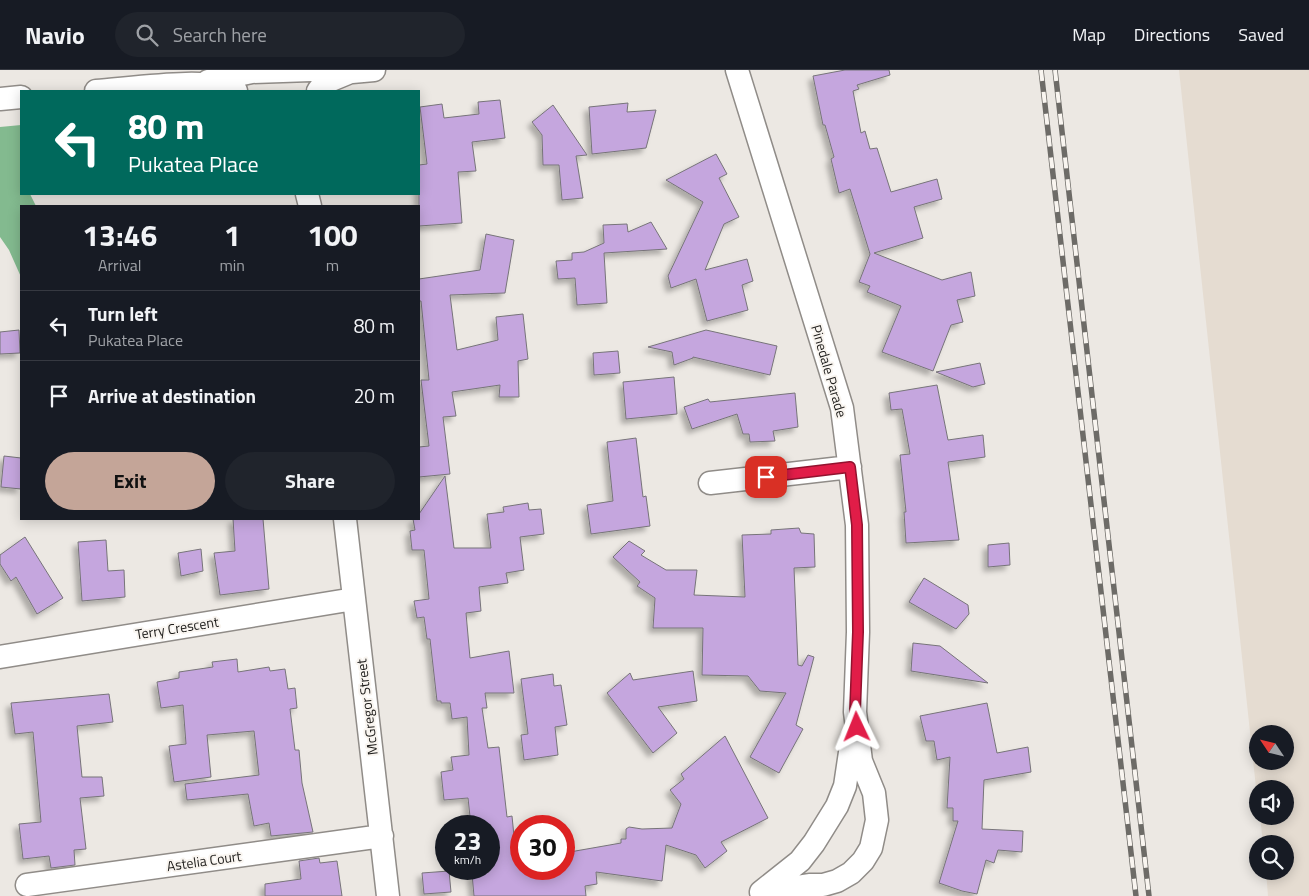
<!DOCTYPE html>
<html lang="en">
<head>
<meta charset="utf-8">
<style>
  body { margin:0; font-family:"Titillium Web",sans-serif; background:#20242c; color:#f1f3f6; height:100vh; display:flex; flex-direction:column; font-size:19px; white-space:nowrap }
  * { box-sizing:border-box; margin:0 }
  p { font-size:16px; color:#9ea1a6 }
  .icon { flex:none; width:28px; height:28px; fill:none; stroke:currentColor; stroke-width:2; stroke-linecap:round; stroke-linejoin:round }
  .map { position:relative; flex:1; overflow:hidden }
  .drawer { position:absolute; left:20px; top:135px; width:400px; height:315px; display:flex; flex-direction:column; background:#171b24; border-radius:0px; box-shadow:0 2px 12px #0003 }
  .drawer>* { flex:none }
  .hud { position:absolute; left:20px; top:20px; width:400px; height:105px; border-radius:0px; box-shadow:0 2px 12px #0003; background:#00695c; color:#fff; overflow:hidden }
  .needle { width:32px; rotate:305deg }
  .tools { position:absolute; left:1249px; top:655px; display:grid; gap:10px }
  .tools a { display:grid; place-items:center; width:45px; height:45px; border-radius:50%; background:#171b24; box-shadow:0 2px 12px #0003; font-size:25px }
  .speed { position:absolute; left:435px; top:745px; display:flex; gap:10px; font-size:25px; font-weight:700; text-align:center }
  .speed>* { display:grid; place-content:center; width:65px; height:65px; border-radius:50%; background:#171b24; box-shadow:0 2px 12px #0003; line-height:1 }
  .speed small { font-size:12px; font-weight:400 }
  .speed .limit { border:8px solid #d22; background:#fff; color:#111 }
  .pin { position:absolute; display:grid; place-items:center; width:42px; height:42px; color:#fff; margin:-21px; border-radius:10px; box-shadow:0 2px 8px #0006 }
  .me { position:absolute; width:55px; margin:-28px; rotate:358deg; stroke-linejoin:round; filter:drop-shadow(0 0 4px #0008) }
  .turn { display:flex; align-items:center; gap:18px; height:105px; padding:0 25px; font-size:22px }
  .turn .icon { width:65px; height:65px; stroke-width:2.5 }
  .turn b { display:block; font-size:35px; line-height:42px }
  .eta { display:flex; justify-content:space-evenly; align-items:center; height:85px; text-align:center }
  .eta b { font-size:30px; font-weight:700; line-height:35px }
  .cta { display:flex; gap:10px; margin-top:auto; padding:10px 25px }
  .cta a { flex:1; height:58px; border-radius:30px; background:#c4a598; color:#111; font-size:20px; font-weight:700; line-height:58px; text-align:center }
  .cta a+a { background:#20242c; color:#f1f3f6 }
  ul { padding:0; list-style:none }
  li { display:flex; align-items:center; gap:15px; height:70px; padding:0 25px; border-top:1px solid #363941 }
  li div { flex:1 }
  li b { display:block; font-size:19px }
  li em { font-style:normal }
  header { display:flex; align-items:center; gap:30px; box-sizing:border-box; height:70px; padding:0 25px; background:#171b24; border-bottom:1px solid #363941 }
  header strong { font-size:24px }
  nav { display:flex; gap:28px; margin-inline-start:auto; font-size:18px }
  .search { width:350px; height:45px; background:#20242c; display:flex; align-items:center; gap:12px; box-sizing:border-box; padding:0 18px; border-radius:28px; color:#9ea1a6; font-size:19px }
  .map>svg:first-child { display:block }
  .built { fill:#e5dcd1; fill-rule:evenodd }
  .forest { fill:#83ba8f }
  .building { fill:#c5a6de; stroke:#777479; filter:url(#shadow) }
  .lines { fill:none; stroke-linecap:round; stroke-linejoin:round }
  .minor-casing { stroke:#908c88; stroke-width:25 }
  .minor { stroke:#fff; stroke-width:22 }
  .rail-casing { stroke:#6d6b67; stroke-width:5.5 }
  .rail { stroke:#f9f5f0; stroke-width:4; stroke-dasharray:11; stroke-linecap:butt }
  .route-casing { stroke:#92132f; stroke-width:12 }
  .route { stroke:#e11d48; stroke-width:9 }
  .labels { text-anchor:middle; stroke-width:4; stroke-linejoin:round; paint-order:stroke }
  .street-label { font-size:14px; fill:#1e1d1b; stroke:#f9f5f0 }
</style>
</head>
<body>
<header>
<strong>Navio</strong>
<div class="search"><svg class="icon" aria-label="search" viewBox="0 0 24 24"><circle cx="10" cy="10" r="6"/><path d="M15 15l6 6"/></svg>Search here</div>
<nav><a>Map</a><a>Directions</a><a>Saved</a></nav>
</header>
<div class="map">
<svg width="1309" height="826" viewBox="0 0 1309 826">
  <defs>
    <filter id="shadow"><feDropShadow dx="-4.5" dy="4.5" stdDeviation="2.5" flood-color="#0004"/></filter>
  </defs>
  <rect width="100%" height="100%" fill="#ece8e3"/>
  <path class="built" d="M1179,0H1309V826H1268L1266,801H1285V774H1263L1260,746H1285V719H1258L1257,727ZM1258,664H1285V691H1258Z"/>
  <path class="forest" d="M21,55V124H30L36,136H21V207L9,180L0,167V57Z"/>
  <path class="building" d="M845,0H889L890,5L857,15L859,19L853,21L861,63L865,61L870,79L877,78L891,122L937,109L942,129L914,137L923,168L874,183L942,210L971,202L975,226L957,230L963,252L951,255L933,301L882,282L901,236L867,222L870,216L859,212L870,184L850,119L839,123L831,89L834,87L825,55H823L813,6Z
    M500,30L505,68L472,72L476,101L458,102L462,153L419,156V95L427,94L420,37L442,34L444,48L479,44L478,32Z
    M628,33L627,42L656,40L646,78L592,84L589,37Z
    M553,35L587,85L576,86L583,128L562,130L559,95H543L542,65L532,52Z
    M716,84L727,104L719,108L739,147L724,154L705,200L747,189L753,211L742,215L748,240L707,251L696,209L671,218L668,206L703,132L666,110Z
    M651,152L667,179L604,183L607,233L577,235L575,208L558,209L556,191L572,190V183L584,182L604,173L603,155L627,154L628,162Z
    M486,164L514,170L505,223L450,225L457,280L498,270L496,247L523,244L528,289L518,291L519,327H499L500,315L452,322L456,346L443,347L450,404L419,407V377L429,376L421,310H429L421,231H419V209L480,200Z
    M19,260L20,283L0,284V262Z
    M706,260L777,276L770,305L693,287V288L674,295L672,282L648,277Z
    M618,281L620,303L594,305L593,283Z
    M980,293L985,314L973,317L936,302Z
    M674,307L677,344L626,349L623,312Z
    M937,315L948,370L983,365L985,387L948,392L959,470L906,473L904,442H906L900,385L910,384L902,339L891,340L889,323Z
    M795,323L798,357L773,361L775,371L750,372L749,364H743L737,344L692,359L684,337L708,329L710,332Z
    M636,368L643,427L646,426L650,456L591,464L587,435L613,431L607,372Z
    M4,386L21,388V419L1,417Z
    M445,406L454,478H491L487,444L504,442L503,437L528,433L529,440L541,439L544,464L520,467L524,500L506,503L508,513L479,517L481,541L466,543L470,588L509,581L514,623H485L487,638H482L488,678L499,677L507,747L512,746L514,766H521V799H564V783L621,773V769H626V759L629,757L642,759L672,758L681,734L670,720L684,709L681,704L725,666L768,748L721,772L727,781L705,798L696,785L666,775L662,811L596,802L597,814L585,816L586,826H474L472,804L489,802V756H471L468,728L444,730L441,702L453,700L451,687L469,685L467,647L452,649L450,633H441V631H437L430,569H427L424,547L417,548L414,531L429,529L424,480H412L410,461L415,460L413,449H419V444Z
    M233,449H263L269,519L220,525L214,483L235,481Z
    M799,458L801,463L814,464L815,497L794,498L798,595L802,596L808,585L814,587L796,655L803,659L779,703L750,687L786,623L760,621L748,606L702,605L703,558H653L655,528L637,516L640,512L613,487L629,471L645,481L641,485L666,500H697L694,525L745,527L742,465L771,464V460Z
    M25,467L63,528L37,544L16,507L11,511L0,494V485Z
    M106,470L108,501L124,500L125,527L82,531L78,472Z
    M1009,473L1010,495L988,497V475Z
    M201,479L203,501L181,506L178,483Z
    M924,508L968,535L969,544L956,559L909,532Z
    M913,573L940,576L988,613L911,601Z
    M237,589L238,602L269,597L270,601L285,599L288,619L295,618L297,638L290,639L295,680H299L302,713L313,762L271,766L269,753L254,756L248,724L187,730L185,714L259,705L254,661L207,665L211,707L174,712L169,676L186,674L183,635L161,638L157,612L179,608V602L213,597L212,592Z
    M693,601L697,631L658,637L677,663L653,683L607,623L630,603L633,610Z
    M553,604L554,616L561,615L567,655L555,657L558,685L524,690L521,665L528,664L521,609Z
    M109,624L113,652L77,656L82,707H102L104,726L80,728L86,779L74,780L75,795L51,798L49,786L23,789L19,754L41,752L33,662L15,664L11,633Z
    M987,633L997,683L1028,677L1031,702L984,710L982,759L1023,761L1022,782L998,780L994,793L986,790L977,824L962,821L939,813L958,751H953V738H947L950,687L937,690L934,671H926L920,646Z
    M319,788L320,793L337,791L342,826H265V814L301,809L299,791Z
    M449,801L451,822L424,824L422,803Z"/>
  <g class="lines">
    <defs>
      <path id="minor" d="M320,0L352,2L374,0
        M737,0L842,338L857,455L858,562L855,642L861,691L874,723L877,750L871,778L863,791L851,803L837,811L823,815H809L777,820L762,826
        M208,11L252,2L311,0
        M96,21C128,19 211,6 236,21
        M318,21L324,13L348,3
        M0,29L21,27
        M307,124L310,136
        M710,413L850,397
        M345,449L388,826
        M0,587L354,529
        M27,815L382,766
        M761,822L800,791L814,773L837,736L845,716L852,669"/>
    </defs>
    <use href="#minor" class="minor-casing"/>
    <use href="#minor" class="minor"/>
    <defs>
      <path id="rail" d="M1041,0L1136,826
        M1055,0L1149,826"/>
    </defs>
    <use href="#rail" class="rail-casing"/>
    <use href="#rail" class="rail"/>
  </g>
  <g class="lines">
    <defs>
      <path id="route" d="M766,407L850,397L857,455L858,562L855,642L857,657"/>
    </defs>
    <use href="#route" class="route-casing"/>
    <use href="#route" class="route"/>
  </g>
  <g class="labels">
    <g class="street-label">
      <text transform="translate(829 301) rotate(74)" y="5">Pinedale Parade</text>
      <text transform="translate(177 558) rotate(-9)" y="5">Terry Crescent</text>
      <text transform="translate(367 637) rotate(-97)" y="5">McGregor Street</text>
      <text transform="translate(204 791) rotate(-8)" y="5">Astelia Court</text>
    </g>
  </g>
</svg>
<div class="tools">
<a><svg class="needle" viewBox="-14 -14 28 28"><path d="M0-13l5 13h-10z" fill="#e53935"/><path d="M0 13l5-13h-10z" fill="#9ea1a6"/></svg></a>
<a><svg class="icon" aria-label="sound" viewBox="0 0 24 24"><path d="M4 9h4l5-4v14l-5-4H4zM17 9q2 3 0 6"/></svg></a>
<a><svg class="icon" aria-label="search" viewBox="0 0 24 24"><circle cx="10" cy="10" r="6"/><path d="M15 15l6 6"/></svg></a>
</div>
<div class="speed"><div>23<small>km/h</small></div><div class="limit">30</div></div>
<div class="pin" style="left:766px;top:407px;background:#d93025"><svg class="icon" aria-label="arrive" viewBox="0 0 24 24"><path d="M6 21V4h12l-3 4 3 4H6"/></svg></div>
<svg class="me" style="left:857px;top:657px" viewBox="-20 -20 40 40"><path d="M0-17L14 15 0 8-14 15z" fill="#e11d48" stroke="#fff" stroke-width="4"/></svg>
<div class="hud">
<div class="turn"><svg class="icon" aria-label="left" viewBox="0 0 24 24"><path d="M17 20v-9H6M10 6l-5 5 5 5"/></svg><div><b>80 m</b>Pukatea Place</div></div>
</div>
<section class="drawer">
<div class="eta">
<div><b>13:46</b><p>Arrival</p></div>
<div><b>1</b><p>min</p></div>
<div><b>100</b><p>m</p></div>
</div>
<ul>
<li><svg class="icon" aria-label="left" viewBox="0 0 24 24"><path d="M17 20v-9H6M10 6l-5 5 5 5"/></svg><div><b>Turn left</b><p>Pukatea Place</p></div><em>80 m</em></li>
<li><svg class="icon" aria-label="arrive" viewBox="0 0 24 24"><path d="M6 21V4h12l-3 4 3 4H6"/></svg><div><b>Arrive at destination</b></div><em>20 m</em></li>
</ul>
<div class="cta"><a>Exit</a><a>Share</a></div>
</section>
</div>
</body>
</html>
